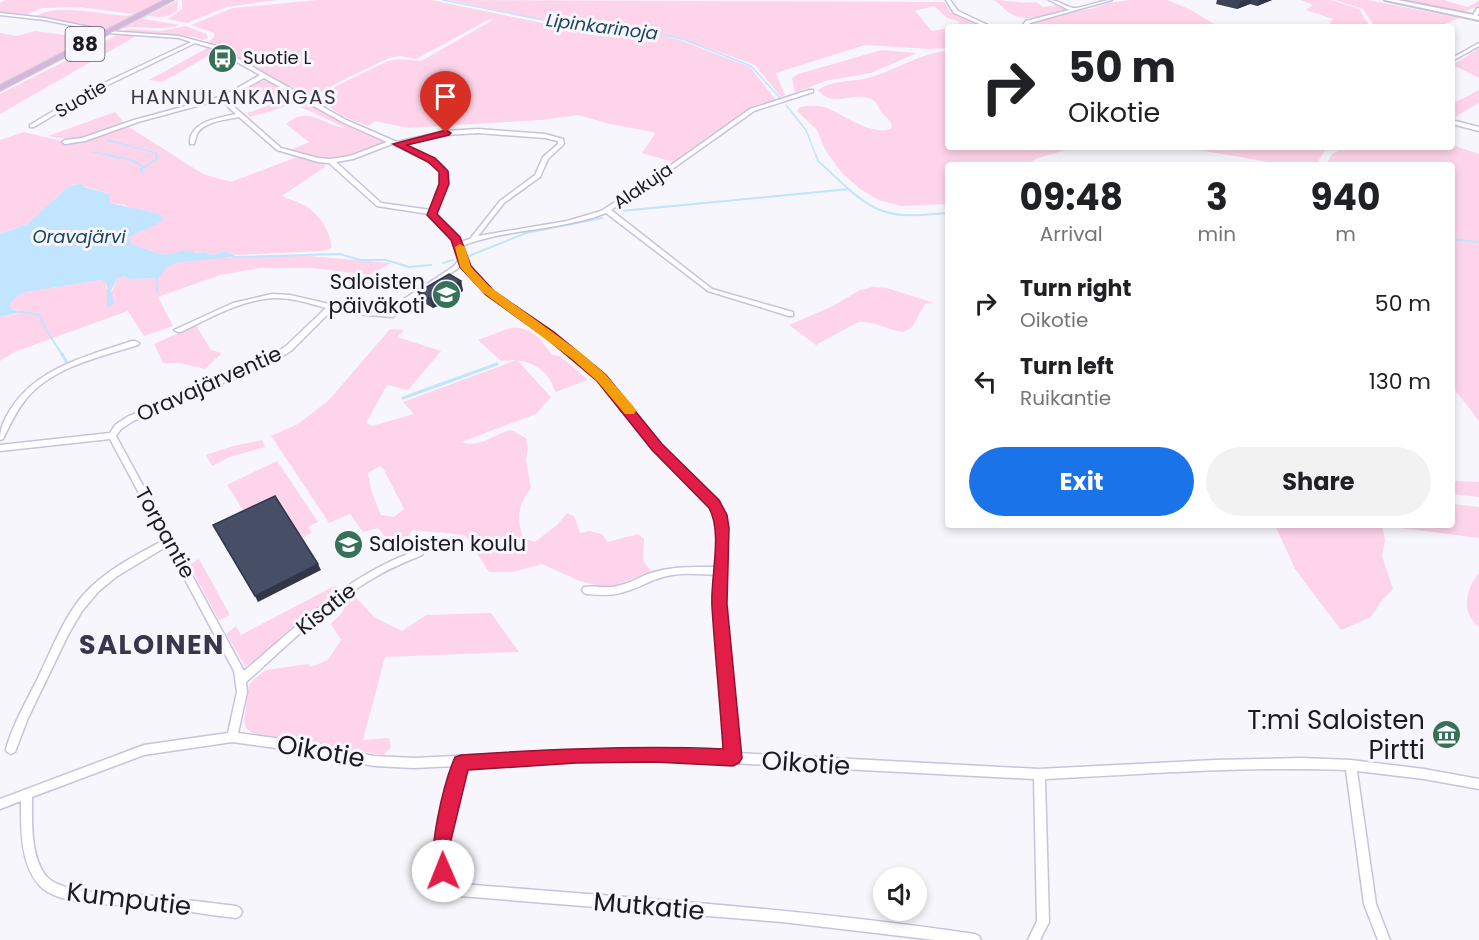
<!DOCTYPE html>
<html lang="en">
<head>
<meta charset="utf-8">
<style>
  body { margin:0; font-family:Poppins,sans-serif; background:#f2f2f2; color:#202124; height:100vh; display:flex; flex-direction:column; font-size:22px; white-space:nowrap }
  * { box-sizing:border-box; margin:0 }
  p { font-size:20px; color:#757577 }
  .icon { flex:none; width:33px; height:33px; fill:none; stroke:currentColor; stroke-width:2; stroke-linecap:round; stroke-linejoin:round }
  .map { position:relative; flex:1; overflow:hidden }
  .details { position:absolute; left:945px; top:162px; width:510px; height:366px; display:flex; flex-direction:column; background:#fff; border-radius:6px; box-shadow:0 3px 9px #0003 }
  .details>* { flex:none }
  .hud { position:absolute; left:945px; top:24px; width:510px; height:126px; border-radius:6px; box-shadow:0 3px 9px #0003; background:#fff; color:#202124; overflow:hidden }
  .fabs { position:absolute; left:873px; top:867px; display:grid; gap:12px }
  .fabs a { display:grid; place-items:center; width:54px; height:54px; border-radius:50%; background:#fff; box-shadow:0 3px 9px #0003; font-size:30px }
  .pin { position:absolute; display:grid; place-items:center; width:51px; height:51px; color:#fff; margin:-62px -26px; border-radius:50% 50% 50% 0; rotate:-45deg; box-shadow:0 0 6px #0007 }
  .pin .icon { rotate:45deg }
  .me { position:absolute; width:66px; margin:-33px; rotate:359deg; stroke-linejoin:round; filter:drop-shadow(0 0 4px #0008) }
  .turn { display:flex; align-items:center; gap:21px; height:126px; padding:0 24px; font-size:27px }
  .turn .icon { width:78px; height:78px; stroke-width:2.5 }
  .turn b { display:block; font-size:42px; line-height:51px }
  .eta { display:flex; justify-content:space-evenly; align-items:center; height:102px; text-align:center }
  .eta b { font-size:36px; font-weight:700; line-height:42px }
  .button { display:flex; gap:12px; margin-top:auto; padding:12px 24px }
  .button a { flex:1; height:69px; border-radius:36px; background:#1a73e8; color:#fff; font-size:24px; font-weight:700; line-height:69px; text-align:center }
  .button a+a { background:#f2f2f2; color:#202124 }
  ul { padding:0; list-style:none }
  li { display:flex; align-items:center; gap:18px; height:78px; padding:0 24px }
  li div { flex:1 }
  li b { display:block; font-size:22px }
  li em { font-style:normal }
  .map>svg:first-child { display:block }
  .green { fill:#fed4ea; fill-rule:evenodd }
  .water { fill:#c1e4ff }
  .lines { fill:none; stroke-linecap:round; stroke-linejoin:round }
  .stream-far2 { stroke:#c1e4ff; stroke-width:1.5 }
  .stream-far1 { stroke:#c1e4ff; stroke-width:2 }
  .stream { stroke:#c1e4ff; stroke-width:3 }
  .minor-casing { stroke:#c7c3de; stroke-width:3 }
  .tertiary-casing { stroke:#c7c3de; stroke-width:4 }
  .primary-casing { stroke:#d1d1d3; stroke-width:2 }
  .minor { fill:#fff; fill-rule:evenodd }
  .tertiary { fill:#fff; fill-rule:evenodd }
  .primary { fill:#d6b5df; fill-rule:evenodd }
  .wall { fill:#3c4457 }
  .shaded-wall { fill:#313747 }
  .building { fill:#464f65; stroke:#313747; stroke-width:1.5 }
  .route { fill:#e11d48; stroke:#92132f; stroke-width:1.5 }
  .slow { fill:#f59e0b }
  .labels { text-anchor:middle; stroke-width:6; stroke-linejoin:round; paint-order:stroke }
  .far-water-label { font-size:18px; font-style:italic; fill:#194563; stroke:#f7f6fc }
  .far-poi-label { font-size:18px; fill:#1b1923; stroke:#f7f6fc; text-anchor:start }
  .far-street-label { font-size:18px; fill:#1b1923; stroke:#f7f6fc }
  .shield { fill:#f7f6fc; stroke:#5d5b64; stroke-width:1.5 }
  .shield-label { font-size:20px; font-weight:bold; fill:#1b1923 }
  .far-quarter-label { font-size:20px; letter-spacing:1.5px; fill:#39354b; stroke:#f7f6fc }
  .poi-label { font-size:21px; fill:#1b1923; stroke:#f7f6fc; text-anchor:end }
  .street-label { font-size:21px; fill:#1b1923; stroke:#f7f6fc }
  .near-poi-label { font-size:26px; fill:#1b1923; stroke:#f7f6fc; text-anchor:end }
  .near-street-label { font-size:26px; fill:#1b1923; stroke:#f7f6fc }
  .district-label { font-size:27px; font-weight:bold; letter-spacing:1.5px; fill:#39354b; stroke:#f7f6fc }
</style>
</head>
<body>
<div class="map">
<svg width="1479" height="940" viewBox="0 0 1479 940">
  <rect width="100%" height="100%" fill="#f7f6fc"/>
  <path class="green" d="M5,0H166L111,28L104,29L36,16C63,0 120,21 133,14L79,7L42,8L26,15L0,13V3Z
    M178,0L177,11C165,19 161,17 148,16L144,19L180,25C160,32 140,24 121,29Z
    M182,0H277L227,7L187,23L168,19L182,9Z
    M318,0H431L542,23L645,30L683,41L750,67L776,100L753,106L673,162L642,153L655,134L653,132L610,124L578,115L541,120L408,128L375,121L368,126L342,116L318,99L338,85L388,61L399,59L421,61L493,20L490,19L416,59L400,56L389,58L339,82L313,97L281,82L208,42L214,37V33L191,25L233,8Z
    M449,0L944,2L951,12L980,25L951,27L961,22L947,18L934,6L915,11L932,31L948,28V48L929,49L865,45L776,73L785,95L781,97L755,65L686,40L647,29L553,22Z
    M993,0C1008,0 1021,4 1036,2L1043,7L1057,5L1068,9C1048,14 1027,25 1008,12C1003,8 1000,3 993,0Z
    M1130,0H1167L1189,9L1219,27H1026L1053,16L1094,8L1108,3Z
    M1301,0H1331L1359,9L1370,27H1327L1333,19L1306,10L1313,5Z
    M1335,0H1368L1460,18L1436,27H1375L1363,9Z
    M1396,0H1443L1468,7L1479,1V6L1464,12Z
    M185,26L207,34L208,38L203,40L195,37L123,31L129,29L162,31Z
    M78,28L97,33L0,85V33L16,36L35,31L66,35Z
    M119,34L136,36L0,114V94Z
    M209,47L217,51L162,82L149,80Z
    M1479,48V78L1453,65Z
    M882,50L917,53L871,73L825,81L795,93L792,78L798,74Z
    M948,51V147H1076L1038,158L1025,165H948V204L901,206L879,200L860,189L842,173L826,151L817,130L797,111L800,107C808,106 816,105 824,107C842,113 873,138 892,128C891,120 888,119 882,113C878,108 878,102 871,99C853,91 832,109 818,90C832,80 847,82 863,79C893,73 917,53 948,51Z
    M264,80L295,94L336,119L381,139L383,143C349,164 324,159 288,151L309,142L286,124C308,104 325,126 346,128L294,104L250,117L247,113L285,100L248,87Z
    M1479,90V103L1452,119V104Z
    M115,112L124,123C95,134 80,143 48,136Z
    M126,125L203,174L231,182L297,157L323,163L326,166L282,196C289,200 297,201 304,205C317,211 333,234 331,248L322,251L235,255L224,251L213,255L204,252L164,255L133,245L128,238L145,230L149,213L142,210H130L126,205L109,203V194L76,184L68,187L27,224L0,234V140L24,132L69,143Z
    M1452,145L1479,154V421L1452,386V165H1326L1332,154L1340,150L1452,147Z
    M1181,147H1327L1316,165H1287Z
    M296,255L391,263L369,275L312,268H259L220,275L158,297L173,326L144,336L128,311L14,352L0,361V317L17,314L18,310L11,309L10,304L16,297L26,292L101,280L108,282L106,288L111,294L117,279L124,276L129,279L155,278L168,266L189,259Z
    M873,287L887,288L934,303L925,304L912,327L904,332C889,331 873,320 858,322L816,345L789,325L833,306L860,290Z
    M196,325L211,350L222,353L205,369L181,363H163L154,344Z
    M510,328C531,326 541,339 552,355L560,356L588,380L555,392C549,367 525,357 501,361L478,340Z
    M390,329L404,330L397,337L441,351L408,390L387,385L366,423L372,426L414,414L403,402L517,360L551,397L536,414L461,442C479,449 494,434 511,430L526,438L528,448L526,461L531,488C517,506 517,518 523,538L535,542L558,524L567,513L574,516L580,533L590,531L602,534L607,542L638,534L644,539L643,560L651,571L617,585L600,586L580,581L542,564L513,572H489L465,535L412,530L404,549L399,552L378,528L363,532L350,514L329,523L271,436L298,424L329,400ZM380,466L384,470L404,509L394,517L381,515L371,490L368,473Z
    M262,440L265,447L230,457L212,466L206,455L233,446Z
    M277,461L318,522L308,527L312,533L301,538L247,517L227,485Z
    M1452,481L1479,482V497L1452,494Z
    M1452,504L1479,507V538L1401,528L1400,525H1452Z
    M1275,525H1382L1385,540L1382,556L1393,589L1383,599L1371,617L1341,630L1295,569Z
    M199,559L230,615L219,620L189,565Z
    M1479,573V627C1460,613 1466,588 1479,573Z
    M336,585L333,596L257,660L245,666L226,634L236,626L241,635Z
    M352,593L374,617L402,631L426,615L491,613L519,652L385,657L363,740L389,738L391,747L384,755L256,735L247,729L244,721L249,685L253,680L266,670L308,664L311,667L328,660L341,640L331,624C338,616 348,611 344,599Z"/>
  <path class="water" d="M81,183L84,187L109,194L110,203L160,214L163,219L157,224L128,238L133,245L164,255L187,250L196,253L204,252L213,255L224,251L235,255L234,257L180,262L168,266L160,277L155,278L129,279L124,276L117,279L111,290L114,304L107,306V283L101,280L26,292L16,297L10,304L11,309L22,312L0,317V234L27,224L68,187Z"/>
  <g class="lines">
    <path class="stream-far2" d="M443,0L554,22L646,30L685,40L751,66L780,98
      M786,105L806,130L816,156
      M107,140L156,153L157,156
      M93,152L114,156"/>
    <path class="stream-far1" d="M107,155L131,160L144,167
      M816,155L818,161C838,178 860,205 886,212C906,218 928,214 948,213
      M143,174L141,169L157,159L156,155
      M621,211L849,189
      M1452,239L1479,242
      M469,256L526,233L602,218
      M234,257L340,254L360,260H386L409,267L431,265
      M443,263L453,260
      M157,278V292
      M22,312L40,315L46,330L63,356"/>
    <path class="stream" d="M62,354L67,363
      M403,398L497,364"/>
    <defs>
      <path id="minor" d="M946,0H950L958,11L992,27H986L954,13Z
        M1049,0C1058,0 1064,6 1073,8C1082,9 1100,0 1112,0L1030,23L1026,27H1021L1026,21L1069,10Z
        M1477,8H1479V13L1476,18H1472V17Z
        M0,13L45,18L108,31L179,36L216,46L346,120L397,142L446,131L478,129L545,134L563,139L564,144L548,159L540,177L504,203L478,236L567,221L601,211L650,180L750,109L809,90H813V92L754,111L654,182L611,210L712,289L793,312V316H789L708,291L606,213C560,231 508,228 462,246L469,267L487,288L566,343L604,376L660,445L721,509L726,528L724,571L726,635L738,753L1039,769L1215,760L1301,758L1351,760L1424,769L1479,779V789L1424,779L1357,771L1376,904L1390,940H1378L1364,904L1346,770C1246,766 1145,774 1045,779L1049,922L1040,940H1028L1037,921L1034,779L654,759L576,760L466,765C458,791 437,851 452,875C455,879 459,881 462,884C634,898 805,909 975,934L979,936L981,940H935L782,922L460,896C415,876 445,799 455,766L414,768L374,766L305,752L232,742L144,755L32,797C32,822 30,857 47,877C65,896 128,893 154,896C181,899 209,903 236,906L240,908L242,912L240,916L236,918C209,915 181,910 154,907C124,904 59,908 39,885C20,863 21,828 21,801L0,809V799L144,745L228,733L237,692L234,671L167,546L116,577L99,591L82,611L68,635L28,718L15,752L11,754L7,752L6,749C13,724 26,702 38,678C52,649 63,618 84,594C106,570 136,555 164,540L110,439L0,451V445L110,433L115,425L127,417L271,356L286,346L326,308C309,303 290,297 272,298C239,301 210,318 181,332H178L174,330L233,303L272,294L290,295L355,310L389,313L404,299L453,267L460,259L453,240L430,216L429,214L377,206L329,163L318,162L277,150L239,117C226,120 204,121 197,134C197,135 194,143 194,144H190C189,121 219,118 236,114L228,107L223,99L138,122L85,141L65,144L62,142L65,140L82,138L134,120L223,96L260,75L212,48L195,43L87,95L34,127H30V125L83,93L191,42L179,38L108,33L45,20L0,15ZM264,78L342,122L387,142L350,156L331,159L318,158L281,148L232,105L228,98ZM478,133L545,138L558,141V144L543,157L535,175L500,201L470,239L460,242L458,238L435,215C439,205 447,187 448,177C449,161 415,150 402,145L446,135ZM392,144L436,165L441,171L442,178L431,210L381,203L336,162L353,159ZM462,264L464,268L483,290L560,347L598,380L654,449L713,510L718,528L715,567C692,567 671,566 648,574C638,578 628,584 617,586C606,589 594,585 584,587L582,590L584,593L587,594C598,595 609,596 620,593C635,590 648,581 663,577C680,572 698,574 715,575L716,635L727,753L654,749L576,750L414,758L374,756L305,742L238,733L247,692L246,682C286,647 325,607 372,579C388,569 405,562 422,555L423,553L422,551L419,550C349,573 299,625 244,671L116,436L121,429L133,421L277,360L292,350L333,309L355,314L393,317L408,301L457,269Z
        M1479,43V46L1452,61V58Z
        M1452,120L1479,127V131L1452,124Z
        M132,341H135L139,343L138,345C100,357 52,367 26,399C16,411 10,425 3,439L0,440C0,428 4,420 10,410C37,367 88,356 132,341Z"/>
      <path id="tertiary" d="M1385,0H1397L1479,16V20Z"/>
      <path id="primary" d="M164,0H174L0,91V85Z"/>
    </defs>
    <use href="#minor" class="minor-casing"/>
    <use href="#tertiary" class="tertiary-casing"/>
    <use href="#primary" class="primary-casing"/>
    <use href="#minor" class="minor"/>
    <use href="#tertiary" class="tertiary"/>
    <use href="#primary" class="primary"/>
  </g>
  <path class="wall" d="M1217,0H1272L1257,6L1250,4L1237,9L1216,4Z
    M461,281L463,291L455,295L456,298L433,308L421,301L418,292Z"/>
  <path class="shaded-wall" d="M1244,0H1252L1250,4L1237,9L1240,2Z
    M1259,0H1272L1257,6Z
    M461,281L463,291L455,295L456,298L433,308L430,299Z
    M318,564L321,570L258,602L255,596Z"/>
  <path class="building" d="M449,274L461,281L451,287L453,289L430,299L418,292Z
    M275,496L318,564L255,596L213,525Z"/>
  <path class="route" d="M446,130L451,133L449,135L407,145L435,158L448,171L449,184L437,214L460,237L471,266L494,291L554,332L606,375L662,444L719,500L727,515L729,528L727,604L742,758L739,763L733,766L654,762L576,763L468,770L451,840L452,871L449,878L443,881L436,878C426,854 444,782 455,757L461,755C549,749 635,745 723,749C720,702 715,655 712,607C710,578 723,533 709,508L652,450L597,381L546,338L486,295L460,267L451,240L427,215L439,184V172L428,162L393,144Z"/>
  <path class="slow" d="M460,244L465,247L471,267L489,286L581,353L606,375L634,407L636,411L634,414H625L597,381L572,359L481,291L460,267L455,247Z"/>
  <defs>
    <symbol id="bus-disc" viewBox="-11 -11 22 22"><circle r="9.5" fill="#387159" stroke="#f7f6fc"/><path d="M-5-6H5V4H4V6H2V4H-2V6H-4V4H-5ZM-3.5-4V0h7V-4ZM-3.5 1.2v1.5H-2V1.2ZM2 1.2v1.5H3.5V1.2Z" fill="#fff"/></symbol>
    <symbol id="school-disc" viewBox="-11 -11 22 22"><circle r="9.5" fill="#387159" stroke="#f7f6fc"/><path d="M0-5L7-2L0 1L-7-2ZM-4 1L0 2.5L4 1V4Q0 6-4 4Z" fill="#fff"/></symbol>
    <symbol id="museum-disc" viewBox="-11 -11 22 22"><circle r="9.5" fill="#387159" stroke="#f7f6fc"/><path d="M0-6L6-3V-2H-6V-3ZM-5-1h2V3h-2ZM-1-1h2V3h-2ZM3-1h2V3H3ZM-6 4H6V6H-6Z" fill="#fff"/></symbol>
  </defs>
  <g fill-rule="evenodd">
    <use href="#bus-disc" x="206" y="42" width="33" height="33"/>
    <use href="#school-disc" x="430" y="278" width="33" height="33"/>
    <use href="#school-disc" x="332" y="528" width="33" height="33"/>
    <use href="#museum-disc" x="1430" y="718" width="33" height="33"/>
  </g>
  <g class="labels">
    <g class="far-water-label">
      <text transform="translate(602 27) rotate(7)" y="6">Lipinkarinoja</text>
      <text x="79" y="243">Oravajärvi</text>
    </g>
    <g class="far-poi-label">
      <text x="243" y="64">Suotie L</text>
    </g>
    <g class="far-street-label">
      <text transform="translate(81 99) rotate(-30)" y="6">Suotie</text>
      <text transform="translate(643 186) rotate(-34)" y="6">Alakuja</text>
    </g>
    <rect class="shield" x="65.5" y="27" width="39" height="34" rx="4.5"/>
    <g class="shield-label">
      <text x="85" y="51">88</text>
    </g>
    <g class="far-quarter-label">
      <text x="234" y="104">HANNULANKANGAS</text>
    </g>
    <g class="poi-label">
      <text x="425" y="289">Saloisten<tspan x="425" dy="24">päiväkoti</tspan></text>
      <text x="369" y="551" text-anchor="start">Saloisten koulu</text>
    </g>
    <g class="street-label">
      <text transform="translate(209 384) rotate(-24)" y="7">Oravajärventie</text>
      <text transform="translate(165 533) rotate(61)" y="7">Torpantie</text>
      <text transform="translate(326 609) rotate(-38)" y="7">Kisatie</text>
    </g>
    <g class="near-poi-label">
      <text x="1425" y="729">T:mi Saloisten<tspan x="1425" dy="30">Pirtti</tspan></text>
    </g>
    <g class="near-street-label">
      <text transform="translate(321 751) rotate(10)" y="9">Oikotie</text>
      <text transform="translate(806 763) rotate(4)" y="9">Oikotie</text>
      <text transform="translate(129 899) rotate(7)" y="9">Kumputie</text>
      <text transform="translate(649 906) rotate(5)" y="9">Mutkatie</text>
    </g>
    <g class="district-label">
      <text x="152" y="654">SALOINEN</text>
    </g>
  </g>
</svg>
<div class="fabs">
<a><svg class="icon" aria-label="sound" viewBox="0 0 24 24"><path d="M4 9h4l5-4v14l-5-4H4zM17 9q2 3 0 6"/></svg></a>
</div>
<div class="pin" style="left:446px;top:133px;background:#d93025"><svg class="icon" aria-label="arrive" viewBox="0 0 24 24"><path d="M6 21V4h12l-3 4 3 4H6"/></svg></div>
<svg class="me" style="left:443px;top:871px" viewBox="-20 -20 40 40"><circle r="19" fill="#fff"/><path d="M0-13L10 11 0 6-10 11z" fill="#e11d48"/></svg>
<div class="hud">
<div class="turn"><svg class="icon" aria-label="right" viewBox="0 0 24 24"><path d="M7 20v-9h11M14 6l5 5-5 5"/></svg><div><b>50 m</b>Oikotie</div></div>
</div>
<section class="details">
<div class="eta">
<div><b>09:48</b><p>Arrival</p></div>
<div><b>3</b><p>min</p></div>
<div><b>940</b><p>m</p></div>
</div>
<ul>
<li><svg class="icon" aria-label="right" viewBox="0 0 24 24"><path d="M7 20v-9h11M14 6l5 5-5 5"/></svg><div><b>Turn right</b><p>Oikotie</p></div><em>50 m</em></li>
<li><svg class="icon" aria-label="left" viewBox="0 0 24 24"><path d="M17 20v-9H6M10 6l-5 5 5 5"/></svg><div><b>Turn left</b><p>Ruikantie</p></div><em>130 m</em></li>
</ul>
<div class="button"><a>Exit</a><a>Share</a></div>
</section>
</div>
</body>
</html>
